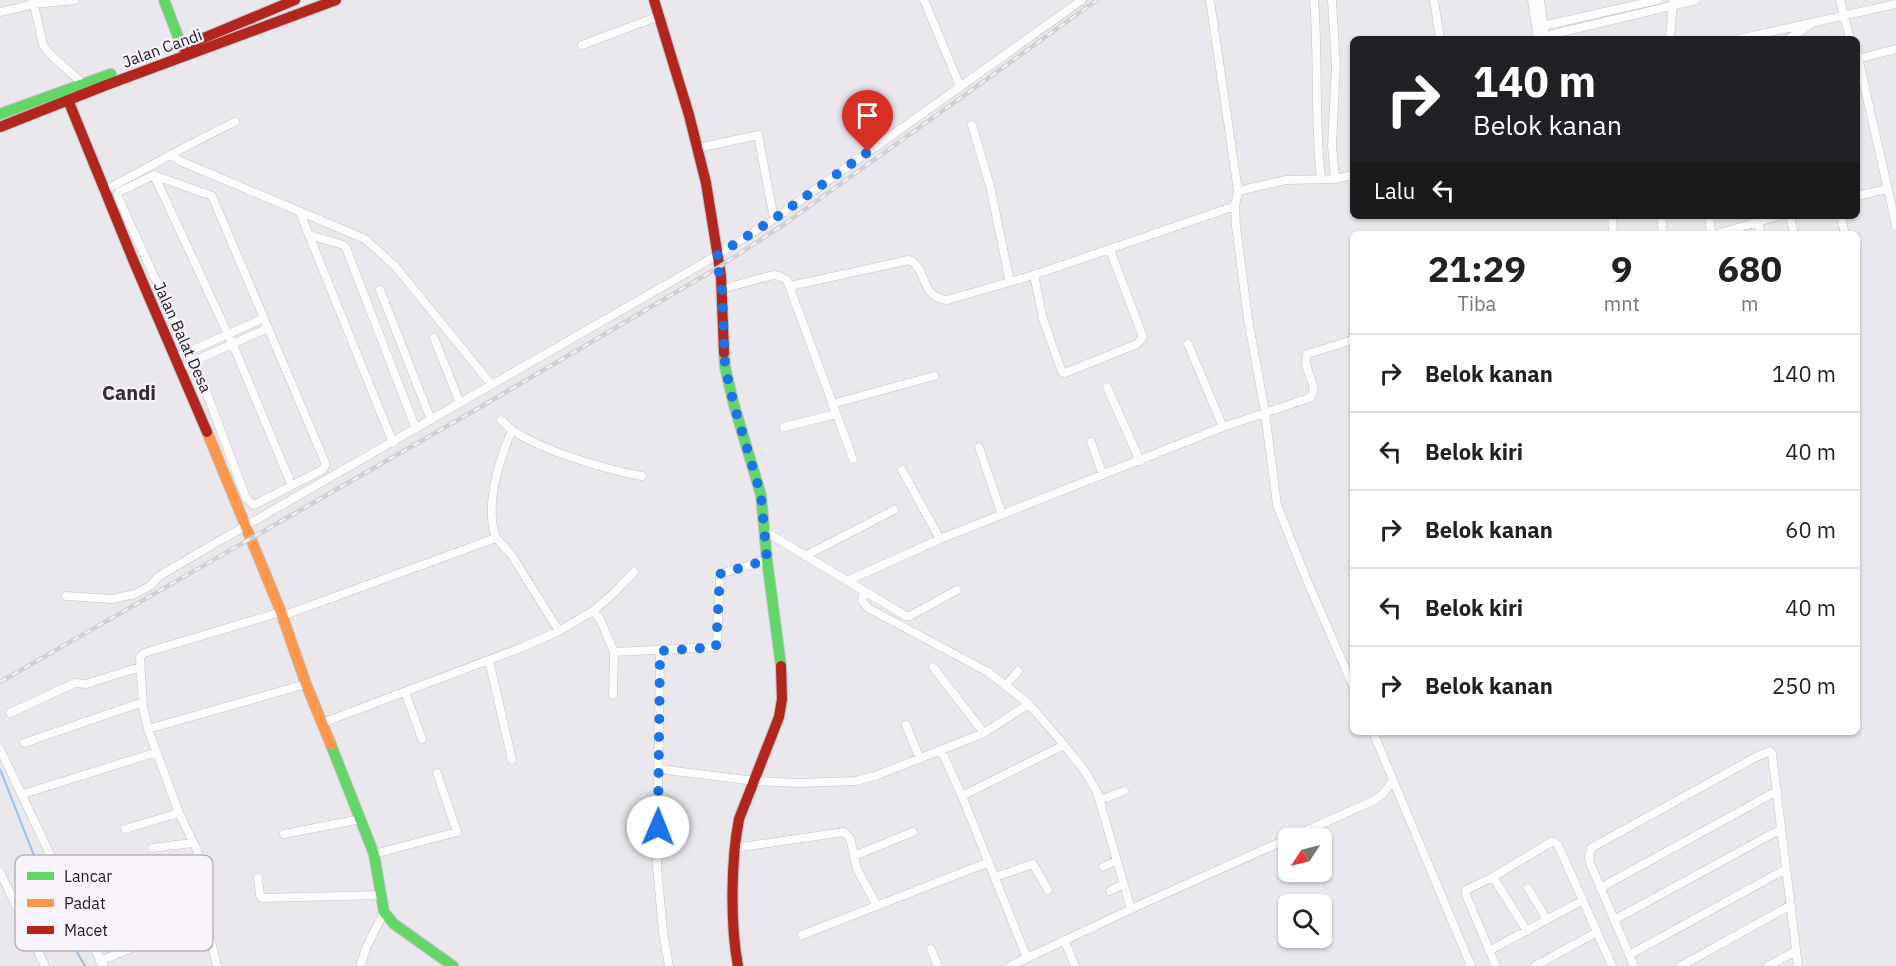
<!DOCTYPE html>
<html lang="id">
<head>
<meta charset="utf-8">
<style>
  body { margin:0; font-family:"IBM Plex Sans",sans-serif; background:#f6f6f6; color:#222; height:100vh; display:flex; flex-direction:column; font-size:22px; white-space:nowrap }
  * { box-sizing:border-box; margin:0 }
  p { font-size:20px; color:#767676 }
  .icon { flex:none; width:33px; height:33px; fill:none; stroke:currentColor; stroke-width:2; stroke-linecap:round; stroke-linejoin:round }
  .map { position:relative; flex:1; overflow:hidden }
  .drawer { position:absolute; left:1350px; top:231px; width:510px; height:504px; display:flex; flex-direction:column; background:#fff; border-radius:9px; box-shadow:0 2px 4px #0004 }
  .drawer>* { flex:none }
  .hud { position:absolute; left:1350px; top:36px; width:510px; height:183px; border-radius:9px; box-shadow:0 2px 4px #0004; background:#202124; color:#fff; overflow:hidden }
  .needle { width:39px; rotate:235deg }
  .controls { position:absolute; left:1278px; top:828px; display:grid; gap:12px }
  .controls a { display:grid; place-items:center; width:54px; height:54px; border-radius:9px; background:#fff; box-shadow:0 2px 4px #0004; font-size:30px }
  .pin { position:absolute; display:grid; place-items:center; width:51px; height:51px; color:#fff; margin:-62px -26px; border-radius:50% 50% 50% 0; rotate:-45deg; box-shadow:0 0 6px #0007 }
  .pin .icon { rotate:45deg }
  .me { position:absolute; width:66px; margin:-33px; rotate:1deg; stroke-linejoin:round; filter:drop-shadow(0 0 4px #0008) }
  .turn { display:flex; align-items:center; gap:21px; height:126px; padding:0 24px; font-size:27px }
  .turn .icon { width:78px; height:78px; stroke-width:2.5 }
  .turn b { display:block; font-size:42px; line-height:51px }
  .then { display:flex; align-items:center; height:57px; padding:0 24px; background:#0003; gap:12px; font-size:22px }
  .eta { display:flex; justify-content:space-evenly; align-items:center; height:102px; text-align:center }
  .eta b { font-size:36px; font-weight:700; line-height:42px }
  ul { padding:0; list-style:none }
  li { display:flex; align-items:center; gap:18px; height:78px; padding:0 24px; border-top:2px solid #e0e0e0 }
  li div { flex:1 }
  li b { display:block; font-size:22px }
  li em { font-style:normal }
  .map>svg:first-child { display:block }
  .lines { fill:none; stroke-linecap:round; stroke-linejoin:round }
  .stream { stroke:#94c2eb; stroke-width:2 }
  .street-casing { stroke:#c4c2c5; stroke-width:9 }
  .fast-casing { stroke:#c4c2c5; stroke-width:12 }
  .slow-casing { stroke:#c4c2c5; stroke-width:12 }
  .jam-casing { stroke:#c4c2c5; stroke-width:12 }
  .street { stroke:#fcfcfc; stroke-width:8 }
  .fast { stroke:#63d668; stroke-width:10 }
  .slow { stroke:#ff974d; stroke-width:10 }
  .jam { stroke:#b3261e; stroke-width:10 }
  .rail-casing { stroke:#d1d0d1; stroke-width:4.5 }
  .rail { stroke:#f9f3fc; stroke-width:2; stroke-dasharray:7; stroke-linecap:butt }
  .route { stroke:#1a73e8; stroke-width:10; stroke-dasharray:0 18 }
  .labels { text-anchor:middle; stroke-width:4.5; stroke-linejoin:round; paint-order:stroke }
  .street-label { font-size:16px; fill:#1e1c1f; stroke:#f9f3fc }
  .quarter-label { font-size:20px; font-weight:bold; fill:#322d34; stroke:#f9f3fc }
  .key { fill:#f9f3fc; stroke:#b7b2ba; stroke-width:1.5 }
  .key-label { font-size:16px; fill:#1e1c1f }
</style>
</head>
<body>
<div class="map">
<svg width="1896" height="966" viewBox="0 0 1896 966">
  <rect width="100%" height="100%" fill="#ebe8ed"/>
  <g class="lines">
    <path class="stream" d="M0,769L61,924L85,966"/>
    <defs>
      <path id="street" d="M33,0L43,45L50,54L83,84
        M924,0L960,86
        M1210,0L1238,191L1235,206L1236,226L1248,319L1265,412L1277,505L1306,578L1353,686
        M1314,0C1319,60 1314,119 1321,179
        M1332,0L1336,66L1332,146L1335,179
        M1434,0L1440,39
        M1532,0L1538,39
        M1540,0L1544,29
        M1840,0L1850,39
        M0,12L34,4L75,0
        M1543,26L1657,0
        M1537,38L1696,0
        M1670,39L1673,0
        M1739,39L1896,4
        M1788,39L1810,25
        M582,45L659,16
        M1857,53L1896,225
        M1857,59L1896,49
        M972,125L990,186L1010,282
        M698,148L758,135L774,219
        M172,155L180,161L365,239L395,266L491,384
        M154,175L212,196L325,462V466L322,470L254,505L246,498L204,386L118,197V193L121,191Z
        M154,175L233,345L292,486
        M103,191C148,168 190,143 235,122
        M1238,191L1286,180L1335,179L1353,175
        M1857,196L1887,189
        M300,213L393,443
        M1612,216L1613,234
        M1661,216L1663,234
        M1709,216L1711,234
        M1790,216L1794,234
        M1841,216L1845,234
        M1756,217L1761,234
        M1717,234L1779,216
        M310,235L343,245L346,248L416,429
        M1034,275L1043,319L1062,372L1065,373L1137,344L1143,337L1110,250
        M790,286L909,260C928,268 919,297 947,300L1034,275L1235,206
        M722,289L773,275L779,276L787,280L853,459
        M380,290L431,420
        M434,338L460,403
        M1188,344L1223,427
        M177,357L264,318
        M181,367L268,328
        M1107,387L1140,461
        M832,404L934,376
        M501,420L512,430
        M784,427L836,414
        M1091,442L1103,475
        M979,447L1002,515
        M902,470L940,539
        M766,532L906,616H910L957,590
        M496,538C484,505 499,461 512,430C543,451 604,469 642,476
        M805,556L894,510
        M847,581L940,539L1223,427L1306,399L1311,397C1319,383 1301,368 1307,354L1353,340
        M864,591L862,601L868,608L988,672L1029,704L1064,745L1084,770L1097,792L1131,909
        M66,596L112,599L135,594L150,586L159,576L207,548L716,256L774,219L1082,0
        M593,611L615,592L634,572
        M282,616L496,538L511,554L559,631
        M660,651L657,866L663,932L669,966
        M489,660L512,760
        M933,667L984,733
        M1006,685L1018,671
        M405,692L422,739
        M613,695L614,652
        M10,713L75,683L86,684L140,667
        M322,723L523,647L559,631L593,611L600,619L614,652L715,647L717,644L720,574L767,560
        M906,725L920,759
        M148,729L306,684
        M24,743L143,702
        M0,749L103,966
        M941,750L962,796L1027,958
        M658,769L755,781L799,783L855,781L875,776L984,733L1029,704
        M1393,780L1471,966
        M23,794L157,752
        M962,796L1064,745
        M1100,800L1124,791
        M125,829L179,813
        M284,834L361,819
        M152,848L192,843
        M734,848L844,832L850,838L857,869L877,906
        M374,854L457,832L437,773
        M854,856L913,832
        M1103,867L1115,861
        M0,872L45,966
        M995,877L1033,864L1048,890
        M1493,877L1527,931
        M258,878L260,895L262,898L381,895
        M196,880L217,966
        M1528,888L1547,920
        M1600,888L1777,791
        M1110,891L1123,884
        M76,911L127,897L134,887L210,877L179,813L148,729L143,707L140,657L144,653L281,612
        M1614,920L1781,829
        M87,935L152,914L155,916L161,936L100,961
        M802,935L989,862
        M1065,942L1075,966
        M931,949L938,966
        M1489,951L1583,900
        M1629,955L1786,869
        M360,966L367,946L384,912
        M1010,966L1142,904L1375,800L1383,794L1393,780L1373,732
        M1496,966L1466,895V890L1493,877L1553,841L1558,845L1612,966
        M1535,966L1597,932
        M1634,966L1590,863L1589,857L1591,848L1756,757L1770,751L1772,754L1798,966
        M1681,966L1791,905
        M1768,966L1796,951"/>
      <path id="fast" d="M164,0L182,47
        M0,114L111,74
        M724,353L725,367L734,405L761,495L767,560L781,666
        M331,745L374,854L384,912L394,924L453,966"/>
      <path id="slow" d="M207,432L281,612L306,684L331,745"/>
      <path id="jam" d="M654,0L689,115L706,183L721,276L724,353
        M182,47L295,0
        M68,100L134,262L207,432
        M0,127L109,84L336,0
        M738,966C730,924 731,860 739,819L779,717L782,699L781,666"/>
    </defs>
    <use href="#street" class="street-casing"/>
    <use href="#fast" class="fast-casing"/>
    <use href="#slow" class="slow-casing"/>
    <use href="#jam" class="jam-casing"/>
    <use href="#street" class="street"/>
    <use href="#fast" class="fast"/>
    <use href="#slow" class="slow"/>
    <use href="#jam" class="jam"/>
    <defs>
      <path id="rail" d="M0,682L484,405L719,267L786,223L1097,0"/>
    </defs>
    <use href="#rail" class="rail-casing"/>
    <use href="#rail" class="rail"/>
  </g>
  <g class="lines">
    <path class="route" d="M658,827L660,651L716,647L720,574L767,560L761,495L734,405L725,367L722,289L716,256L774,219L868,152"/>
  </g>
  <g class="labels">
    <g class="street-label">
      <text transform="translate(162 48) rotate(-20)" y="6">Jalan Candi</text>
      <text transform="translate(183 337) rotate(66)" y="6">Jalan Balat Desa</text>
    </g>
    <g class="quarter-label">
      <text x="129" y="400">Candi</text>
    </g>
  </g>
  <rect x="15" y="855" width="198" height="96" rx="9" class="key"/>
  <rect x="27" y="872" width="27" height="8" fill="#63d668"/>
  <rect x="27" y="899" width="27" height="8" fill="#ff974d"/>
  <rect x="27" y="926" width="27" height="8" fill="#b3261e"/>
  <g class="key-label">
    <text x="64" y="882">Lancar</text>
    <text x="64" y="909">Padat</text>
    <text x="64" y="936">Macet</text>
  </g>
</svg>
<div class="controls">
<a><svg class="needle" viewBox="-14 -14 28 28"><path d="M0-13l5 13h-10z" fill="#e53935"/><path d="M0 13l5-13h-10z" fill="#767676"/></svg></a>
<a><svg class="icon" aria-label="search" viewBox="0 0 24 24"><circle cx="10" cy="10" r="6"/><path d="M15 15l6 6"/></svg></a>
</div>
<div class="pin" style="left:868px;top:152px;background:#d93025"><svg class="icon" aria-label="arrive" viewBox="0 0 24 24"><path d="M6 21V4h12l-3 4 3 4H6"/></svg></div>
<svg class="me" style="left:658px;top:827px" viewBox="-20 -20 40 40"><circle r="19" fill="#fff"/><path d="M0-13L10 11 0 6-10 11z" fill="#1a73e8"/></svg>
<div class="hud">
<div class="turn"><svg class="icon" aria-label="right" viewBox="0 0 24 24"><path d="M7 20v-9h11M14 6l5 5-5 5"/></svg><div><b>140 m</b>Belok kanan</div></div>
<div class="then">Lalu<svg class="icon" aria-label="left" viewBox="0 0 24 24"><path d="M17 20v-9H6M10 6l-5 5 5 5"/></svg></div>
</div>
<section class="drawer">
<div class="eta">
<div><b>21:29</b><p>Tiba</p></div>
<div><b>9</b><p>mnt</p></div>
<div><b>680</b><p>m</p></div>
</div>
<ul>
<li><svg class="icon" aria-label="right" viewBox="0 0 24 24"><path d="M7 20v-9h11M14 6l5 5-5 5"/></svg><div><b>Belok kanan</b></div><em>140 m</em></li>
<li><svg class="icon" aria-label="left" viewBox="0 0 24 24"><path d="M17 20v-9H6M10 6l-5 5 5 5"/></svg><div><b>Belok kiri</b></div><em>40 m</em></li>
<li><svg class="icon" aria-label="right" viewBox="0 0 24 24"><path d="M7 20v-9h11M14 6l5 5-5 5"/></svg><div><b>Belok kanan</b></div><em>60 m</em></li>
<li><svg class="icon" aria-label="left" viewBox="0 0 24 24"><path d="M17 20v-9H6M10 6l-5 5 5 5"/></svg><div><b>Belok kiri</b></div><em>40 m</em></li>
<li><svg class="icon" aria-label="right" viewBox="0 0 24 24"><path d="M7 20v-9h11M14 6l5 5-5 5"/></svg><div><b>Belok kanan</b></div><em>250 m</em></li>
</ul>
</section>
</div>
</body>
</html>
